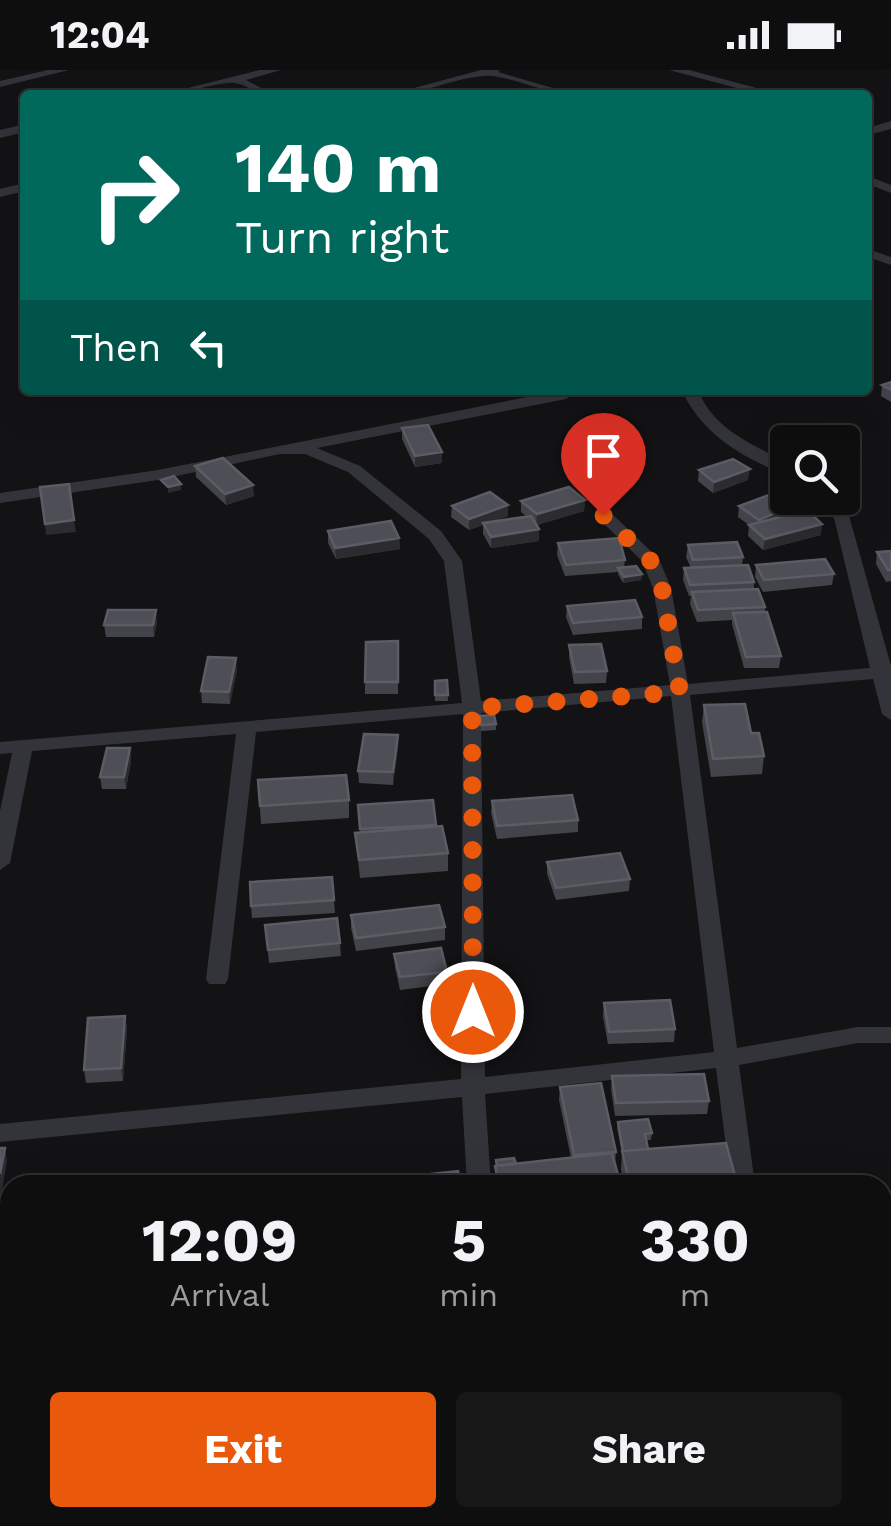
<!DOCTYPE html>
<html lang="en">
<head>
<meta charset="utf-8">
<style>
  body { margin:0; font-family:"Work Sans",sans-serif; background:#171718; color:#f1f3f6; height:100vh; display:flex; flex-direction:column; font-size:38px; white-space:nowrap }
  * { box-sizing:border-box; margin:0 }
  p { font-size:32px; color:#9b9c9e }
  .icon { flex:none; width:55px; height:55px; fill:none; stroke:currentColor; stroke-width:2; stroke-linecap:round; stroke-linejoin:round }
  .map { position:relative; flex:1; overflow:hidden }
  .details { position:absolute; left:0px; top:1105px; width:892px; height:352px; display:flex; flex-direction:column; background:#0e0e0f; border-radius:30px 30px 0 0; box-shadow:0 10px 40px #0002,0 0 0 2px #2e2e2f }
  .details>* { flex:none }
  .banner { position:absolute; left:20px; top:20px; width:852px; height:305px; border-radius:10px; box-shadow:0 10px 40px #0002,0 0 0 2px #2e2e2f; background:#00695c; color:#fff; overflow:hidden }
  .fabs { position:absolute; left:770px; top:355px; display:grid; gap:20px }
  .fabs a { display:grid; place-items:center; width:90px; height:90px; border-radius:10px; background:#0e0e0f; box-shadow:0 10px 40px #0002,0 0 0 2px #2e2e2f; font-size:50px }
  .pin { position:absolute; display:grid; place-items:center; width:85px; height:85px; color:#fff; margin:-102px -42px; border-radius:50% 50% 50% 0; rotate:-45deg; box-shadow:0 0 10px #0007 }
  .pin .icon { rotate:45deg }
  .me { position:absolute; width:110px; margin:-55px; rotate:0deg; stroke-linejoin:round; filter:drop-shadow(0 0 8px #0008) }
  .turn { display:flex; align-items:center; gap:35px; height:210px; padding:0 50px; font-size:45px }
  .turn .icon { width:130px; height:130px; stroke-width:2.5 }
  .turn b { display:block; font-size:70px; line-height:85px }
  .then { display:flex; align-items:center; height:95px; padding:0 50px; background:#0003; gap:20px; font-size:38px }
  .eta { display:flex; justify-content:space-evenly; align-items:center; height:170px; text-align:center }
  .eta b { font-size:60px; font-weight:700; line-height:70px }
  .action { display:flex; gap:20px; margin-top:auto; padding:20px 50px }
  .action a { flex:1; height:115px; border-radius:10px; background:#ea580c; color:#fff; font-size:40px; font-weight:700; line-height:115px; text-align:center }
  .action a+a { background:#171718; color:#f1f3f6 }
  .status { display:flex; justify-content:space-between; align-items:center; height:70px; padding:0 50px; background:#0e0e0f; direction:ltr }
  .status svg { height:28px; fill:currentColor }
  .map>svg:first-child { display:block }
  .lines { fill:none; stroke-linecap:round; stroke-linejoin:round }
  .minor { fill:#33343a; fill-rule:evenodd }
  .wall { fill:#43434a }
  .shaded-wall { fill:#2c2b30 }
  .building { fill:#4d4e56; stroke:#5b5c65; stroke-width:2.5 }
  .route { stroke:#ea580c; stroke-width:18; stroke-dasharray:0 32.4 }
</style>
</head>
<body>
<div class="status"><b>12:04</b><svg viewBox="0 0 49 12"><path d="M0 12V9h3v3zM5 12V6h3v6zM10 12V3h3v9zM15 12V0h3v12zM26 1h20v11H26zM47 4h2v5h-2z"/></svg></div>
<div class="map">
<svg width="891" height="1456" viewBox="0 0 891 1456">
  <rect width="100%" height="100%" fill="#131214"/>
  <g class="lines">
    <path class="minor" d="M48,0H69L0,17V11Z
      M260,0H281L246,10L275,25C256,25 250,16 235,13C220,11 182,25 160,25Z
      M481,0H500L498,2L577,25C546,25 508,4 483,6C450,9 421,25 388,25Z
      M669,0H689L783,25H763Z
      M891,51V59L868,65V58Z
      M25,54V62L0,68V60Z
      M868,106L891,115V123L868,114Z
      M25,113V121L0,127V119Z
      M868,179L891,187V195L868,187Z
      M563,320L574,324L566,329L317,378L360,396L441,461L462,491L481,631L670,615L653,518L642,491L595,445L603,440L609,441L659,489L671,518L688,614L870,598L834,448L815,428H832L848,442L891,596V650L882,644L873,609L690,625L737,978L858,957H891V973H858L739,995L755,1115H731L716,998L485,1024L491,1115H467L462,1027L0,1072V1054L461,1009L463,644L256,662L228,909L225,914H209L206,909L236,664L32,681L10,793L0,800V741L12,683L0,684V672L462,633L444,491L429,469L348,402L305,384H280L158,410L0,433V423L158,400ZM671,626L714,982L485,1007L481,643Z
      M682,320H698C714,360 752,374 788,393V405C745,390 700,363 682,320Z
      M779,1448H807L809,1456H781Z"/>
  </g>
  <path class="wall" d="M891,312V332L881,326L882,315Z
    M402,358L442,382V393L415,397L402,369Z
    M195,396L254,426L226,435L196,407Z
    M699,400L748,410L713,423L698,411Z
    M585,430L584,441L537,455L539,471L491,478L483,464V455L469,460L451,447L452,436L508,435V446L494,451L526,446L521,442V431Z
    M739,436L810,438L806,440L821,465L763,480L748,466L749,455L738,447Z
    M328,461L399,468L400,479L336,489L328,473Z
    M558,473L625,490L624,498L642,504L641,510L623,513L618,504V502L565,506L557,485Z
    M688,475L743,487L742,496L754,512V519L765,537V542L781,586L779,598H744L732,554V550L697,552L690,534L691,526H689L683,510L684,498H691L686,487Z
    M891,481V511L886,512L876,494L877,482Z
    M756,495L834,504L832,515L763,522L755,507Z
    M567,536L642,547V559L573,565L566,547Z
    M157,552L154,567H106L104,555Z
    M398,571V624H365V612Z
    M569,575L607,601L606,613L574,614L569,587Z
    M237,600L230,634L202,633L201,621Z
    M447,610L448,631H435V611Z
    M704,635L751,663L764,686L762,704L711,707L702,652Z
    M480,646L496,654V660L481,661Z
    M398,665V677L393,715L359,713L358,701Z
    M130,678L131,691L126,719H102L100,707Z
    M258,710L349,730V748L261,754Z
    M492,731L578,750V762L497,769L491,743Z
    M358,735L436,756L448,783V801L360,808L355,763L360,762Z
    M547,792L630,809L629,821L556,830L547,804Z
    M332,807L335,843L252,848L251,836Z
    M351,845L445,857V870L356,881L351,858Z
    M265,855L340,873L341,886L269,893Z
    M394,884L447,902V914L400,920L395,897Z
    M604,933L675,959L674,972L608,974L603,946Z
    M125,946L127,959L123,1011L86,1013L84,1000Z
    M612,1006L709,1031L707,1044L615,1046L611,1019Z
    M560,1017L616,1082L615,1094L619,1115H494L496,1090L516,1094L571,1088L559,1030Z
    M618,1052L652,1063L651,1070H647L648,1079L735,1106L734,1115H624L621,1100L622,1084L617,1058Z
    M891,1212V1255L882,1256V1213Z
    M0,1367L9,1427H0Z"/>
  <path class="shaded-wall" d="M442,382V393L415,397V386Z
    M750,399L748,410L713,423L714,412Z
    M181,414V420L168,423V417Z
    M253,415L254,426L226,435L225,424Z
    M811,428L810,438L758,461L759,450Z
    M585,430L584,441L536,455L537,444Z
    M508,435V446L469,460V449Z
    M74,450L76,462L46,465L45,454Z
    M822,454L821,465L763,480L765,469Z
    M539,459V471L491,478V467Z
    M399,468L400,479L336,489L335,478Z
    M642,504L641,510L623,513L624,507Z
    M156,540L157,552L154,567L153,555Z
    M236,588L237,600L230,634L229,622Z
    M398,665V677L393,715V702Z
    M130,678L131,691L126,719L124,707Z
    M125,946L127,959L123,1011L121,998Z
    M5,1078L7,1091L0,1132V1104Z
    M10,1368V1417L9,1427L4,1408Z
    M1,1433L6,1452V1456H0Z"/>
  <path class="building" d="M891,312V320L882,315Z
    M428,355L442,382L415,386L402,358Z
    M223,388L253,415L225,424L195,396Z
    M733,389L750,399L714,412L699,400Z
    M174,406L181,414L168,417L161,410Z
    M69,414L74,450L45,454L40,417Z
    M569,417L585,430L537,444L521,431Z
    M788,418V428H811L759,450L739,436Z
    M490,422L508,435L469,449L452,436Z
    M807,440L822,454L765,469L749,455Z
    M531,446L539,459L491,467L483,453Z
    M391,451L399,468L335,478L328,461Z
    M619,468L625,490L566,495L558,473Z
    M737,472L743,487L693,490L688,475Z
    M891,481V500H888L877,482Z
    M825,489L834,504L764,510L756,495Z
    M748,495L754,512L690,515L684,498Z
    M636,496L642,504L624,507L618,498Z
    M758,519L765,537L698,540L692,522Z
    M635,530L642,547L573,553L567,536Z
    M108,540H156L153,555H104Z
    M767,542L781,586L746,587L733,543Z
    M398,571V612H365L366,572Z
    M601,574L607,601L575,602L569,575Z
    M208,587L236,588L229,622L201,621Z
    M447,610L448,625H435V611Z
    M745,634L751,663H759L764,686L713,689L704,635Z
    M494,645L496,654L481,655L480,646Z
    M364,664L398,665L393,702L358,701Z
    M107,678H130L124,707H100Z
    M346,705L349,730L260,736L258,710Z
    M572,725L578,750L497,756L492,731Z
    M433,730L436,755L360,759L358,735Z
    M442,756L448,783L359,790L355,763Z
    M620,783L630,809L556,818L547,792Z
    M332,807L334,830L251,836L250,812Z
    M439,835L445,857L356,868L351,845Z
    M337,848L340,873L268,880L265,855Z
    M441,878L447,902L400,907L394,884Z
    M670,930L675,959L609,962L604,933Z
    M125,946L121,998L84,1000L88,948Z
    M704,1004L709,1031L616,1033L612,1006Z
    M601,1013L616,1082L574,1085L560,1017Z
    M648,1049L652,1063L645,1064L648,1079L623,1081L618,1052Z
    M726,1073L735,1106L630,1115L622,1081Z
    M0,1078H5L0,1104Z
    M612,1083L620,1112L594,1115H499L495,1096Z
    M514,1088L516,1094L497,1096L496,1090Z
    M458,1101L460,1115H355L354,1112Z
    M891,1212V1243H882V1213Z
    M10,1366L4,1408H0V1367Z
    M463,1450L464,1456H389V1452Z"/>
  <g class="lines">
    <path class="route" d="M473,942L472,638L680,622L662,518L650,490L603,445"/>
  </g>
</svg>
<div class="fabs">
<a><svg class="icon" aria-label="search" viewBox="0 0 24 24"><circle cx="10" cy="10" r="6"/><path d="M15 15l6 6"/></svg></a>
</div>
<div class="pin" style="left:603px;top:445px;background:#d93025"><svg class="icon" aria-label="arrive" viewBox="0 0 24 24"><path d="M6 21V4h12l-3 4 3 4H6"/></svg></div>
<svg class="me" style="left:473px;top:942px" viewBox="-20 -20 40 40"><circle r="17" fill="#ea580c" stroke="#fff" stroke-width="3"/><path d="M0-11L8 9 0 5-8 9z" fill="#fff"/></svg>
<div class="banner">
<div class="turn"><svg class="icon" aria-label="right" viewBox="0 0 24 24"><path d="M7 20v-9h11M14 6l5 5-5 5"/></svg><div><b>140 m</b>Turn right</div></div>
<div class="then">Then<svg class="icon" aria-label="left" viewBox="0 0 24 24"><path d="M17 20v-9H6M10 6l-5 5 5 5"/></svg></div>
</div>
<section class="details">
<div class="eta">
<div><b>12:09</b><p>Arrival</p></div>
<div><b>5</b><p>min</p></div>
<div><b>330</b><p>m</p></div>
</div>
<div class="action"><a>Exit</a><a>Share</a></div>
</section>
</div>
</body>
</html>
